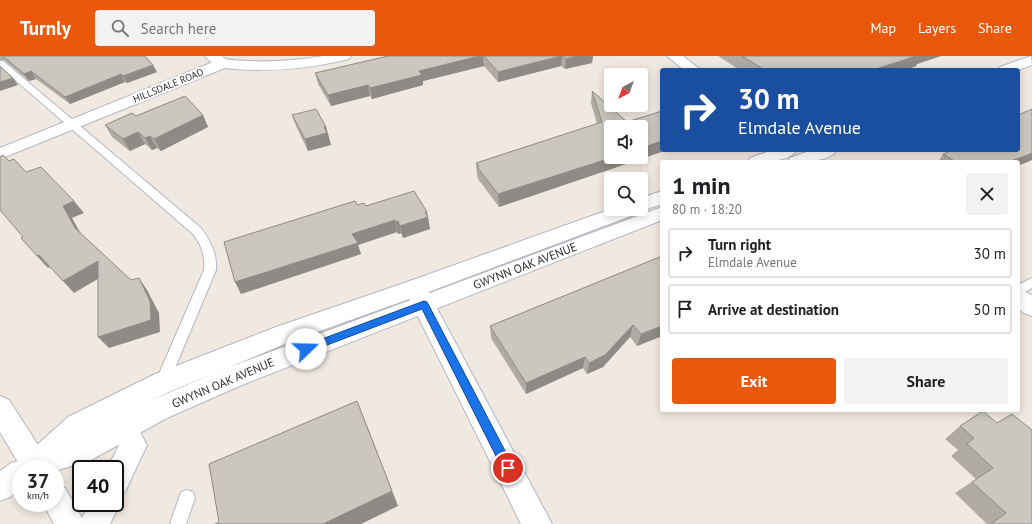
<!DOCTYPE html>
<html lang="en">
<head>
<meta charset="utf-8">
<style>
  body { margin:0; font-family:"PT Sans",sans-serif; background:#f2f2f2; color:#202124; height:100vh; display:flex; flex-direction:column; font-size:15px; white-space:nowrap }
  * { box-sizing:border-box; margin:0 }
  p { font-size:13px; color:#757577 }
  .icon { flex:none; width:22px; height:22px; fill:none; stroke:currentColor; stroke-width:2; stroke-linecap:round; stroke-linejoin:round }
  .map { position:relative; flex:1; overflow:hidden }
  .panel { position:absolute; left:660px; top:104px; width:360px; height:252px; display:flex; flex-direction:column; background:#fff; border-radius:4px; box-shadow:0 2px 10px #0003 }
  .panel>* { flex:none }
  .top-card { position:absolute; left:660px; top:12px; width:360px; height:84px; border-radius:4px; box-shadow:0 2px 10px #0003; background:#1a4fa0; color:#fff; overflow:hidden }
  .needle { width:26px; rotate:221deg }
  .tools { position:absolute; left:604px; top:12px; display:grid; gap:8px }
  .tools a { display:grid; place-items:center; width:44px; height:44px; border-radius:4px; background:#fff; box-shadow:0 2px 10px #0003; font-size:20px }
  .speed { position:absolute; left:12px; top:404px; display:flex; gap:8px; font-size:20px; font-weight:700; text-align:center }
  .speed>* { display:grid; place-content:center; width:52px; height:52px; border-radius:50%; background:#fff; box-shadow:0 2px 10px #0003; line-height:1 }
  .speed small { font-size:10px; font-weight:400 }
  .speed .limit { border:2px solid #111; border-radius:6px; background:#fff; color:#111 }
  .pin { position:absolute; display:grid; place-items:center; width:34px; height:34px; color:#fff; margin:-17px; border:2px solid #fff; border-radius:50%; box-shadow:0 1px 4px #0007 }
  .me { position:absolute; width:44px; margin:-22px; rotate:69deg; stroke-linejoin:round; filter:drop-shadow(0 0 3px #0008) }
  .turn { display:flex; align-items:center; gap:14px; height:84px; padding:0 12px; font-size:18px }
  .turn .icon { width:52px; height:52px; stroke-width:2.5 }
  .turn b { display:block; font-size:28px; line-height:34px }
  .round { display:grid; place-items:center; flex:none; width:42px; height:42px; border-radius:4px; background:#f2f2f2 }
  .headline { display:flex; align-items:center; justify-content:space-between; height:68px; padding:0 12px }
  h1 { font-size:24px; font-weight:700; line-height:30px }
  .action { display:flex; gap:8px; margin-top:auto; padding:8px 12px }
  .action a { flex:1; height:46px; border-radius:4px; background:#ea580c; color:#fff; font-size:16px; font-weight:700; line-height:46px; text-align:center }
  .action a+a { background:#f2f2f2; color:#202124 }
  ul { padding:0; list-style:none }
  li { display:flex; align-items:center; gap:12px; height:50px; margin:0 8px 6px; padding:0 4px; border:2px solid #e0e0e0; border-radius:4px }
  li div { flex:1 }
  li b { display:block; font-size:15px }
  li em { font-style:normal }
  header { display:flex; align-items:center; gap:24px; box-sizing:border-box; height:56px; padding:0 20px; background:#ea580c; color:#fff }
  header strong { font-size:19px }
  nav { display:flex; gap:22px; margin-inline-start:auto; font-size:14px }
  .search { width:280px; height:36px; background:#f2f2f2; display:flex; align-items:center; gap:10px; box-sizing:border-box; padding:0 14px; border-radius:4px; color:#757577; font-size:15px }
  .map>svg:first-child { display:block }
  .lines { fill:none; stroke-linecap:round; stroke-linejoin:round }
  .service-casing { stroke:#b4b7c1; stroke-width:2 }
  .minor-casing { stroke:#b4b7c1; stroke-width:2 }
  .tertiary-casing { stroke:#b4b7c1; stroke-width:2 }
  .service { fill:#fff; fill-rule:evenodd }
  .minor { fill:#fff; fill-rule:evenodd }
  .tertiary { fill:#fff; fill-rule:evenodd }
  .wall { fill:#afaba4 }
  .shaded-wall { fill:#8e8b86 }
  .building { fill:#cbc7bf; stroke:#8e8b86 }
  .route { fill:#1a73e8; stroke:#114b97 }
  .labels { text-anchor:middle; stroke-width:4; stroke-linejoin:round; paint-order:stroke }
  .far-street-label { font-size:10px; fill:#2e2e2e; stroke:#fff }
  .street-label { font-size:12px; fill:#2e2e2e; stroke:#fff }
</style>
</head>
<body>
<header>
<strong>Turnly</strong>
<div class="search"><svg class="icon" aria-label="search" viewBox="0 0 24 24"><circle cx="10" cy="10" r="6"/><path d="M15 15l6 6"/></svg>Search here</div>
<nav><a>Map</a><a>Layers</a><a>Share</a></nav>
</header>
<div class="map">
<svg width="1032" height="468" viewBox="0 0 1032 468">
  <rect width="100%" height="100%" fill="#efe9e1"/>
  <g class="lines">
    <defs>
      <path id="service" d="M0,5H3L201,172C211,186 217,197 216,214L167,331L162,333L157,331L155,327L204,214C205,199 202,190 193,178L0,11Z
        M1032,222V232L1018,240V229Z
        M187,434L193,436L195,442L186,468H170L181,436Z"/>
      <path id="minor" d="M205,0H222L230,7L228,10C219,12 210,7 205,0Z
        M415,224L423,226L552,468H521L404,232L407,226Z
        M0,340L9,344L47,403L51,413H22L0,376Z
        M124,360L133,363L147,389L125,436L116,439L120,447L110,468H54L43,447H55V428L65,432L82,462L90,447H115V413H107L119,389L111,372L115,363Z"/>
      <path id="tertiary" d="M323,0H351L349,3C307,13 267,17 225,12L0,103V92L218,4L223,3C257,7 289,6 323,0Z
        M667,0H683L701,14H684Z
        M1031,0L1032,9L1018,14H998L1000,11Z
        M772,94H797C788,107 761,106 747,106L750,102Z
        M812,94H837C828,107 801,106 787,106L790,102Z
        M662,135V148L641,155L638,154L636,158L423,238L292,285L171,335L152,344L224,313L662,151V164L242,329L167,362L91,404L55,415V413H21V433L10,441L0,445V415L11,407L22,404L24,399L28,397L68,361L153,319L276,271L407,226L611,153H641V142Z
        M1018,233L1032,239V260L1024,257L1018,253Z"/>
    </defs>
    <use href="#service" class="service-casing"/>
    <use href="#minor" class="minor-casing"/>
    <use href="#tertiary" class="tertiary-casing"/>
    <use href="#service" class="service"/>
    <use href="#minor" class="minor"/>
    <use href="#tertiary" class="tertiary"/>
  </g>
  <path class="wall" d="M0,0H145L157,16L127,27L125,26L70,48L36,23L29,25L4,4H0Z
    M388,0H593L592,7L565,13L561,10L498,26L484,10L423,25V29L372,43L370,40L331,50L318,28L315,17Z
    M718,0H941L917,8L916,10L906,14H740Z
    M592,35L627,66L662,94H667L499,151L478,123L477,119L476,107L597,68L591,47Z
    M203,59L208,71L161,95L157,92L152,94L145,88L130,95L112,81L105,69L136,60Z
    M292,59L326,71L331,89L308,95L296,70Z
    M1018,94V106H938L943,98Z
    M357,149L427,156L430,173L403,182L401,177L398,178L397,176L358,189L361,198L241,238Z
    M662,200V280L637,290L630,281L603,311L587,318L583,312L526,338L491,282L490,270Z
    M983,355L1032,468H987L955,437L976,423L951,400L958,394L945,383L960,370Z"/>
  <path class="shaded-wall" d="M480,0H483L484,10L423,25V29L372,43L370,32L419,15Z
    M562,0L561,10L498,26V16Z
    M578,0H593L592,7L565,13L566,3Z
    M916,0H941L917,8L916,10L906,14H873Z
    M153,9L157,16L127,27L123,20Z
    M31,15L36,23L29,25L24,18Z
    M121,18L125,26L70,48L65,41Z
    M13,22L18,29L0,35V26Z
    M368,29L370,40L331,50L328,39Z
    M203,59L208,71L161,95L154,83Z
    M324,71H326L331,89L308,95L305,83Z
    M138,76L145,88L130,95L123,83Z
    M150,80L157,92L152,94L145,82Z
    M662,85V94H667L499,151L498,138L614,101H641V92Z
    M1032,97V104L1018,110V106H1009Z
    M74,145L84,157L72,162L85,185L75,172L63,150Z
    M427,156L430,173L403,182L400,170Z
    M395,164L397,176L358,189L361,198L241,238L235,226L352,178Z
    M398,165L401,177L398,178L396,166Z
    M39,199L50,211L48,212L37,200Z
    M98,205L108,217L74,237L63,225Z
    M139,222L147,234L159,257L160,276L109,292L98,281Z
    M633,269L630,281L603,311L587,318L589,307Z
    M662,270V280L637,290L641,278Z
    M585,301L583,312L526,338V327Z
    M357,345L398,450L361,468H323Z"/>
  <path class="building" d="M3,0H145L153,9L123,20L121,18L65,41L31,15L24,18Z
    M388,0H480L419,15L422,19L370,32L368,29L328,39L315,17Z
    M484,0H561L498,16Z
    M562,0H578L566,3Z
    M742,0H916L873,14H765Z
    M0,10L13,22L0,26Z
    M592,35L627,66L662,55V85L641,92V71H611V101H614L498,138L477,111L479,110L476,107L602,66Z
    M185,40L203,59L154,83L150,80L145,82L138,76L123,83L105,69L132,57L136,60Z
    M316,53L326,71H324L327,77L305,83L292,59Z
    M1032,53V97L1009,106H956L943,98L953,94H1018V59Z
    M3,99L9,105L14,103L26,116L41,111L74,145L63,150L75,172L131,224L139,222L150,245L151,264L98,281V205L63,225L39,199L37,200L21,182L23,181L0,154V101Z
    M414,135L427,156H425L428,161L400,170L398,165L396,166L395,164L352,178L358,187L235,226L224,186L355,145L357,149L364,147L366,150Z
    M662,200V270L641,278L633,269L605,299L589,307L585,301L526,327L490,270Z
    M357,345L392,435L323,468H215L219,466L209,408Z
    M983,355L997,367L1012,358L1032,374V468H991L1006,457L972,426L993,412L967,388L974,382L960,370Z"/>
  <path class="route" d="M424,245L427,246L512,408L514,412L512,416L508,417L504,416L422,253L306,297L303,296L302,293L303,290Z"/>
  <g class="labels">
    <g class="far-street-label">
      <text transform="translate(168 29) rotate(-22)" y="4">HILLSDALE ROAD</text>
    </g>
    <g class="street-label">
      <text transform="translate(525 210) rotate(-21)" y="4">GWYNN OAK AVENUE</text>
      <text transform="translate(223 327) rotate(-23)" y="4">GWYNN OAK AVENUE</text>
    </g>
  </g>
</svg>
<div class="tools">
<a><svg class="needle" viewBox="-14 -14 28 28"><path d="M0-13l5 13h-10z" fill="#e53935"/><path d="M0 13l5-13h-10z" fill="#757577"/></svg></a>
<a><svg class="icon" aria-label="sound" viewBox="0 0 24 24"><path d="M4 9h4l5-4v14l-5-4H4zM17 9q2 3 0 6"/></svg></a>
<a><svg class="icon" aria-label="search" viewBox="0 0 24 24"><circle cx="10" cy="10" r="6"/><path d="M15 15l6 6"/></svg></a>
</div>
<div class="speed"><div>37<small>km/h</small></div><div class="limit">40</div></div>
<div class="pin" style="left:508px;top:412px;background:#d93025"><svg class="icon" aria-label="arrive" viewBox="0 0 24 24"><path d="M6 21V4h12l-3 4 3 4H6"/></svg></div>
<svg class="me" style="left:306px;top:293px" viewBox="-20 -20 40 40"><circle r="19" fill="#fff"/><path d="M0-13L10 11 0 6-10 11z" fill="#1a73e8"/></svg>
<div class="top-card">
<div class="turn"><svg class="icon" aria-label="right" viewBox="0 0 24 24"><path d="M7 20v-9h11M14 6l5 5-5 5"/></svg><div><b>30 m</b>Elmdale Avenue</div></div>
</div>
<section class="panel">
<div class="headline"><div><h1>1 min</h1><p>80 m · 18:20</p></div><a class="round"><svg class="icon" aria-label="close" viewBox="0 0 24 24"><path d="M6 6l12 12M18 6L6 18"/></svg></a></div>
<ul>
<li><svg class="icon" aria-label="right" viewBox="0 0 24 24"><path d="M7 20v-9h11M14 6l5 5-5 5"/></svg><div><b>Turn right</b><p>Elmdale Avenue</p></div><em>30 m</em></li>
<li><svg class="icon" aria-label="arrive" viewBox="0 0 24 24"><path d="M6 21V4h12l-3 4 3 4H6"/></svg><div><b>Arrive at destination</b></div><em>50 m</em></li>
</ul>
<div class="action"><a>Exit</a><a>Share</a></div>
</section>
</div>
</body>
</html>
